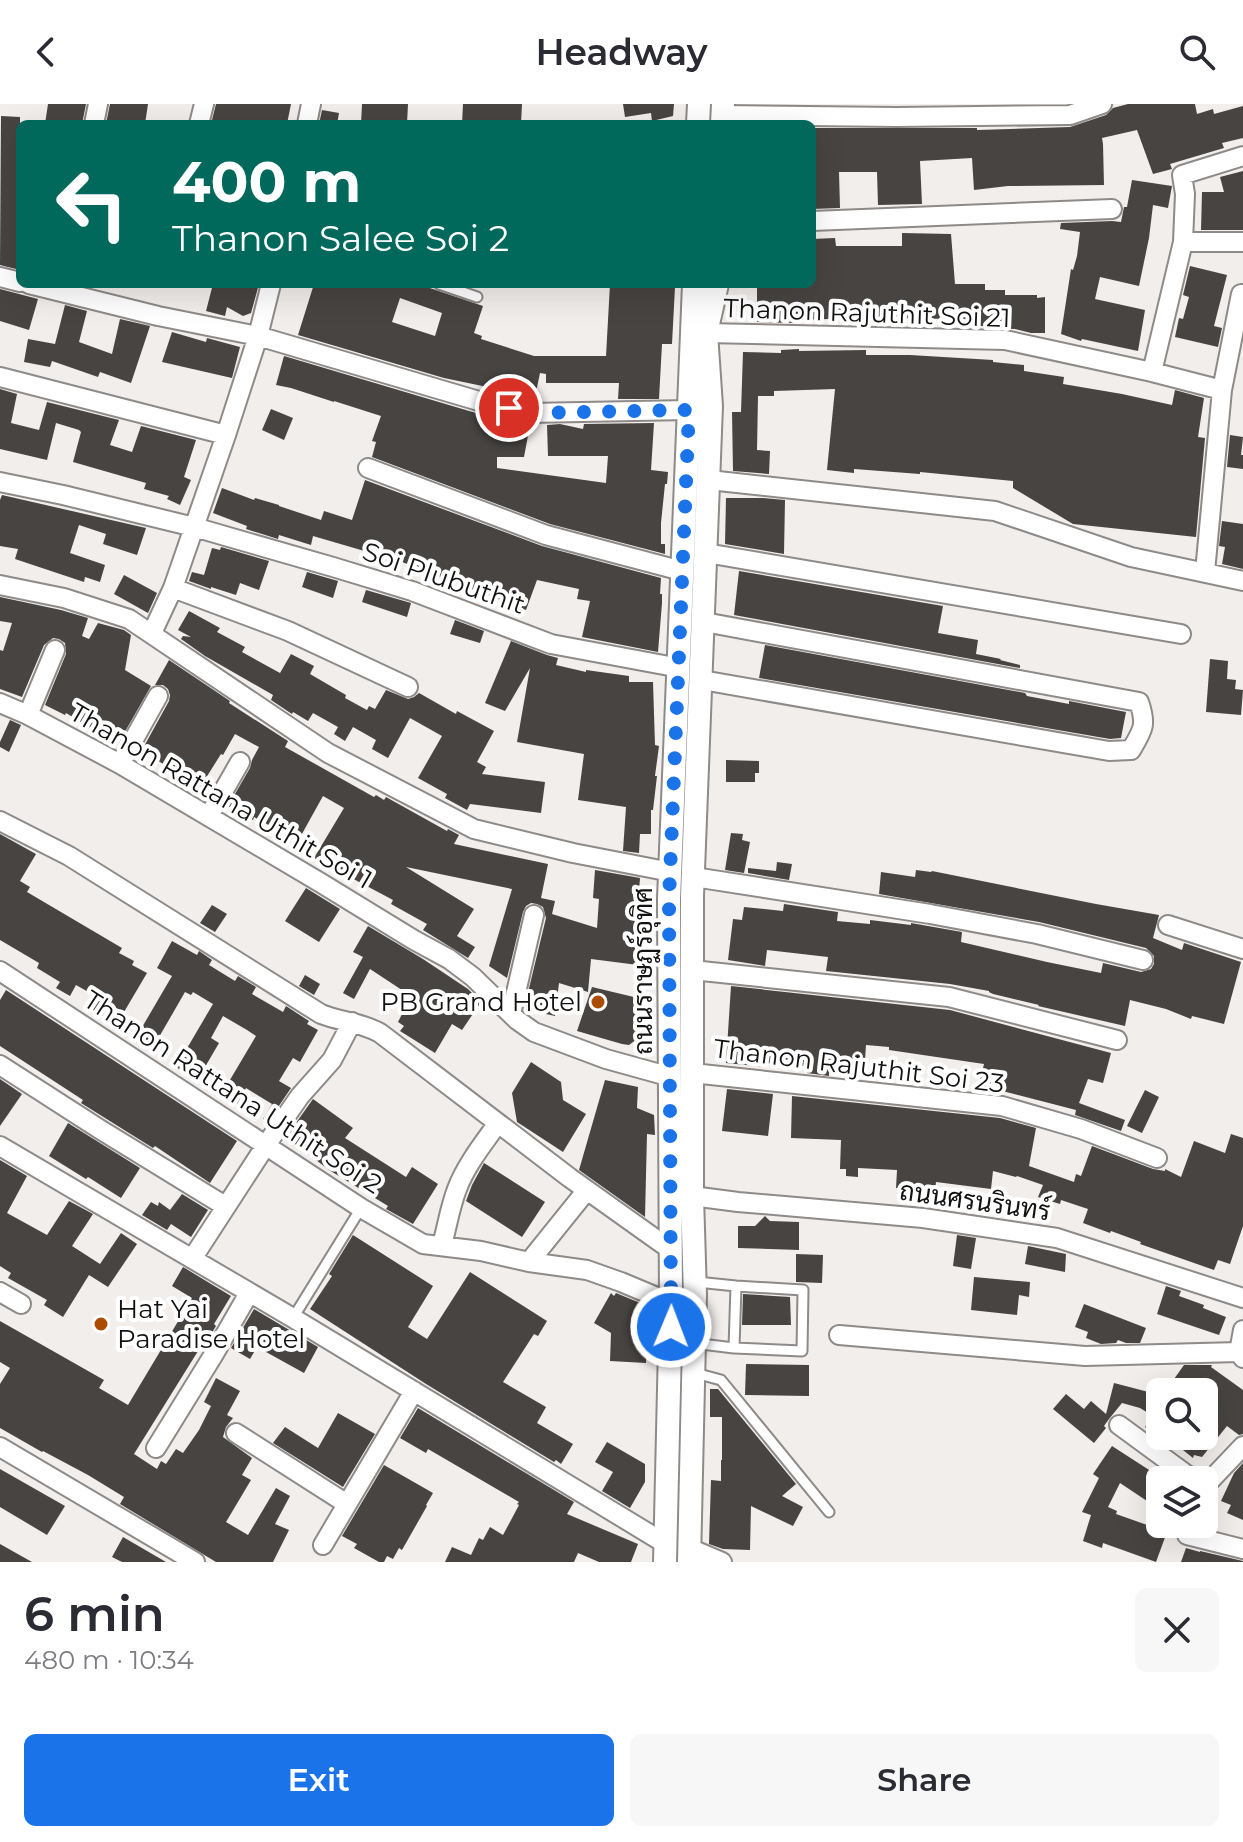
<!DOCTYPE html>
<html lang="en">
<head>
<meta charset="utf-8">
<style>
  body { margin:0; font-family:Montserrat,Sarabun,sans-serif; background:#f7f7f7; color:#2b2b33; height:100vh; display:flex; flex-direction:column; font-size:30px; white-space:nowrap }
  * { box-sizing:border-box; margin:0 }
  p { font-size:26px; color:#7c7c81 }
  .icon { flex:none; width:44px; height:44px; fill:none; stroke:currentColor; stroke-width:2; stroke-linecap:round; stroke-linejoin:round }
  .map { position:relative; height:1458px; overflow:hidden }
  .panel { display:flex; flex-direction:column; background:#fff; flex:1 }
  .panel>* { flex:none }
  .banner { position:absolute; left:16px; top:16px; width:800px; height:168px; border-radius:12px; box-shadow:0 8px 32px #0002; background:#00695c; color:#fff; overflow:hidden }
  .tools { position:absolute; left:1146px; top:1274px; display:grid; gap:16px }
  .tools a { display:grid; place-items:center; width:72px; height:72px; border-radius:12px; background:#fff; box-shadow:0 8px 32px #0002; font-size:40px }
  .pin { position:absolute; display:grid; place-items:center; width:68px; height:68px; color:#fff; margin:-34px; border:4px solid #fff; border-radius:50%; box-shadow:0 2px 8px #0007 }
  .me { position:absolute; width:88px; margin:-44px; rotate:1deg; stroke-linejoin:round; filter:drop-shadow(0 0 6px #0008) }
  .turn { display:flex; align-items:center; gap:28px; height:168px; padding:0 24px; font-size:36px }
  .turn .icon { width:104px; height:104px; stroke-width:2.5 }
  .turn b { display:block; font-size:56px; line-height:68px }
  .round { display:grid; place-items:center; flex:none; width:84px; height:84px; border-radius:12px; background:#f7f7f7 }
  .overview { display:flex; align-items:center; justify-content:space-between; height:136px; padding:0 24px }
  h1 { font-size:48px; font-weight:600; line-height:60px }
  .primary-button { display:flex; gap:16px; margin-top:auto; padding:16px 24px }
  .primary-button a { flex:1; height:92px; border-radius:12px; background:#1a73e8; color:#fff; font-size:32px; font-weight:600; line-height:92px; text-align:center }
  .primary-button a+a { background:#f7f7f7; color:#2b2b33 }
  header { display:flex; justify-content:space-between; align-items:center; height:104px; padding:0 24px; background:#fff; font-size:36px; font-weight:600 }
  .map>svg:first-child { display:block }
  .building { fill:#474442; fill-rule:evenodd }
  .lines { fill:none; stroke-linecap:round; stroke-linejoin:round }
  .service-casing { stroke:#8e8a88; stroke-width:13 }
  .minor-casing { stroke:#8e8a88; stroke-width:22 }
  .tertiary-casing { stroke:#8e8a88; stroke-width:26 }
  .service { stroke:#fff; stroke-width:9 }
  .minor { stroke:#fff; stroke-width:18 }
  .tertiary { stroke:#fff; stroke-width:22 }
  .route { stroke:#1a73e8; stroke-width:14; stroke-dasharray:0 25.2 }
  .poi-dot { fill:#ac4c00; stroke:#fff; stroke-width:3 }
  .labels { text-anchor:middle; stroke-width:8; stroke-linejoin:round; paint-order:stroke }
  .street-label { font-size:26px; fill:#131211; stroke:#fff }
  .poi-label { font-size:26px; fill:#131211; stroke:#fff; text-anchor:end }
</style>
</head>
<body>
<header><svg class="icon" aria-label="back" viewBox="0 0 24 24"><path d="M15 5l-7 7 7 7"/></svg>Headway<svg class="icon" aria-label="search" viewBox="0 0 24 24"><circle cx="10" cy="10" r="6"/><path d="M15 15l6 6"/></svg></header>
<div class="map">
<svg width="1243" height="1458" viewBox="0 0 1243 1458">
  <rect width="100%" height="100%" fill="#f2eeec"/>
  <path class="building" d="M48,0H86L82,20H45Z
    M110,0H148L145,20H106Z
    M216,0H291L287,20H211Z
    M362,0H408L407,20H361Z
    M463,0H522L521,20H462Z
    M623,0H674L673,12L652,17L651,9L625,13Z
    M1128,0H1195L1197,10L1213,5L1214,10L1243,2V34L1222,39L1224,44L1170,60L1172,65L1153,70L1137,26L1102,34L1103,40L1104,81L1008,82L974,86L972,54L920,57L922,100L878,101L877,68H839L840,104L812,105V24H977V26L1070,23L1106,11L1113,4Z
    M322,6L339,9L337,20H319Z
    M1,12L20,13V166L0,161Z
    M1243,67V126H1201L1202,88H1224L1220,73Z
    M1132,76L1172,82L1168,104L1153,101L1149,134L1139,182L1100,173L1095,195L1145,206L1138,247L1082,235L1081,237L1061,230L1071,165L1073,166L1077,152L1080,128L1060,125L1061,119L1112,117L1121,118L1124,103H1127Z
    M902,129L951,130L955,180H985V186H1005V191H1037V194L1045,193V229H1031L1015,225L989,224V222H965V215L864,214L796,216V219L757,218V180H812V135L835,134L836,142H902Z
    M1190,162L1227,171L1214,222L1222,224L1218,243L1175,233L1179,214L1183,215L1189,193L1183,191Z
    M213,180H259L251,209L243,212L227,203L225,212L206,207Z
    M314,180H418L483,202L474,229L482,232L481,235L534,252H606L610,180L675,183L672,240H662L659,295H618L619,279H546V270L540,269L535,293L444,274L298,231ZM400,194L442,209L435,232L392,218Z
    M0,185L38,195L29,226L0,217Z
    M65,201L87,207L79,238L112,250L120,215L150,222L131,279L100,268L98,273L52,257L50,263L24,258L28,235L55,240Z
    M172,228L206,238L207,234L240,243L232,274L162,258Z
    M799,245V247L866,246V251H910L993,256V258L1024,261V267L1064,273L1063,280L1122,290L1172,301L1175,286L1204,294L1198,333L1205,334L1196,433L1073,420L1013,384V377L920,368V370L854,365V369L827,366L835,285L774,287V292H758L757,346L770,347L769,370L733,367L732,308H741L743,248L781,249V246Z
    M284,252L486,312L530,321L524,353H497V364L606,379L608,352H548L547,321L560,320L583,325L584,320L654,319L651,366L668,368L667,380H665L661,419V440H665V450L550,420L372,353L376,338L372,337L381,312L334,297V298L291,284L276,281Z
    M0,285L17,290L11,319L39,326L47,298L119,316L110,341L132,348L141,322L196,336L184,373L191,376L180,401L167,395L169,392L144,385L146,379L73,358L81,328L79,326L56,319L47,356L0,345Z
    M271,305L293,314L284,336L262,326Z
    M1230,331L1243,333L1241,351H1243V365L1227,363Z
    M365,376L542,442L661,474L660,490H662V499L658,548L582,533L590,497L577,495L579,485L537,476L526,506L402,458L313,432L311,441L279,431L278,435L246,425L247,422L213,409L222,384L254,396L255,394L279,401V402L321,416L324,407L352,416Z
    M2,391L146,424L137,451L103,440L106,430L79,421L70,449L105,461L100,478L85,473L84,478L15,455L18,445L0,442V396Z
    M726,394H763L785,396L784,450L725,440Z
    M1222,417L1243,420V465L1222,460L1225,443L1219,442Z
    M221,443L269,457L259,486L240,479L236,491L211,483V485L189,477L192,468L204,471L212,444L220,446Z
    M739,467L943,502L938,529L978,536L976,550L1001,555L1000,556L1020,561V564L1025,565L734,511Z
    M307,468L338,477L333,494L302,483Z
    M124,471L157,489L148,509L114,490Z
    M366,486L411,499L407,513L362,498Z
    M0,493L61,506L88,514L82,532L89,535L98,519L124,526L131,531L125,566L151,582L122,633L118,630L114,638L66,609L65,611L45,601L66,550L65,539L59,535L53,534L44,541L22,593L0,585V546L3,547L12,519L0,517Z
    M189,507L220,524L217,528L245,543L242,548L280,569L291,550L314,562L310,570L346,591L345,594L367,606L369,602L375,605L386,586L408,595L414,593L419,589L456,610L457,607L494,627L477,658L486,663L482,670L545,678L541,709L470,700L467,706L445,694L447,690L418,674L442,632L410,614L388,654L372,645L376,636L353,623L345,637L334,630L338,623L313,609L308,617L293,608L292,610L271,596L273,591L205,552L181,535L183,532L191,533L178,526Z
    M455,516L484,527L480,539L450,530Z
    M511,537L547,551L558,554L556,561L586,568V566L629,572V578H653L655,641L659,642L655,672H657L653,706H651V730H640L639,749L623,747L626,703L578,696L584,650L517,638L530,564L505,607L485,599Z
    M765,541L1025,589L1027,592L1069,600V597L1126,608L1121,634L1110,635L759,574Z
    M1210,555L1228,557L1227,575L1236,576L1235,585L1243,586L1241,611L1206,608Z
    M169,556L230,597L229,599L288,637L285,643L374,693L376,691L384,696L386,693L447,727L448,725L459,731L454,740L548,760L541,794L555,797L552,810L597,824L599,795L593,794L595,766L640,774L635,842H640L638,861L591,855L588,888L559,879L555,912L524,905L546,814L543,803L537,800L531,799L526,802L523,808L507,874L489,862L512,785L406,763L474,805L457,832L475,843L468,854L423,826L427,820L391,800L393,796L314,754L344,704L323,692L298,737L254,713L253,716L228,702L250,664L252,656L259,643L235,630L223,651L221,650L199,685L165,664L166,662L142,646L169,597L170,591L168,585L163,581H155Z
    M10,616L21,621L9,648L0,643V638Z
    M726,656L759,657V669H755V678H726Z
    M731,729L743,730L742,736L750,738L744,769L725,766Z
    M0,730L36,750L20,777L30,783L27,788L122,844L119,849L134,857L132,861L147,869L124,908L109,900L102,912L92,905L99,894L76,881L70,892L56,884L60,878L37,864L39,859L0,836Z
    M777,758L792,760L789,776L748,769V764L776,767Z
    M916,766L931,768L932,767L1096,800L1159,811L1153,834L1182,846L1184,839L1241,858L1224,920L1192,912L1191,915L1166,905L1130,896L1125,922L1038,902L1039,901L993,890L989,888V887L950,880L826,867L828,853L767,846L765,862L728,856L733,815L742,816L744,803L783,807L784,800L838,808L837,817L870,820V816L911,821V819L962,828L961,838L1047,858L1101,869L1103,859L1141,868L1151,865L1154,860V852L1146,844L1039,818L879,790L881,768L915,773Z
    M306,784L340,805L319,838L285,817Z
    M212,801L227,810L215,828L200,819Z
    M368,822L423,855L468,885L481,898L462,926L452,920L435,949L400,927L404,922L398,918L411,892L370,865L354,895L343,889L363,853L353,848Z
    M172,837L197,851L199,847L212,856L209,861L235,877L238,872L256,883L252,890L283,908L286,902L309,917L307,920L318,926L300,958L293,954L279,977L291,984L268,1018L263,1015L272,1000L246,984L237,1000L221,991L256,932L247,926L223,912L211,934L219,939L205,963L197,958L189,971L176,963L213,900L193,888L191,891L185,888L151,947L134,937L172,872L157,864Z
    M305,871L320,880L314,891L299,882Z
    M731,882L950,906L1111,949L1103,979L1088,975L1079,999L1125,1016L1121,1027L1075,1011L1076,1006L979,981L984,960L889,946V943L866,941L864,971L829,969V972L807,969L808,962L794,961V956L776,955V960L766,959V963L726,959Z
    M592,883L638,894L637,935L629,941L622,940L577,927Z
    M6,886L237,1037L210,1079L155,1042L153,1044L81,999L83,996L0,942V896Z
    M531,958L561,978L563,996L586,1010L563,1048L517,1018L512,989Z
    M0,975L22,990L0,1022Z
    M605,976L638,983L637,1004L654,1011L655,1031L647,1030L645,1113L579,1066Z
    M727,985L773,990L768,1032L722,1027Z
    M1145,986L1159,993L1142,1029L1127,1022Z
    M792,992L1000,1014L1036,1024L1029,1062L1074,1078L1076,1070L1081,1072L1092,1042L1153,1065L1165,1067V1065L1181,1073L1194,1037L1225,1049L1231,1030L1243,1034V1122L1230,1160L1218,1156L1214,1166L1140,1140L1141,1138L1111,1127L1110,1129L1083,1119L1088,1105L1061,1096L1060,1100L1038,1093L1043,1081L1017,1072L1016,1073L993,1067L991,1085L936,1078L935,1088L896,1084L897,1066L858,1064V1073L846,1072V1065H840L841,1036L791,1034Z
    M313,995L353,1024L345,1034L406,1073L412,1063L438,1080L413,1120L386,1105L388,1102L329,1066L286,1033Z
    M68,1019L140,1064L121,1094L88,1073L86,1075L49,1052Z
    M0,1056L27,1072L7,1109L47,1131L69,1097L93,1110L72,1142L100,1160L121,1129L137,1140L108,1183L89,1171L63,1213L44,1201L47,1196L8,1174L11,1169L0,1162Z
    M484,1059L545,1098L522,1133L466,1097L472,1081Z
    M182,1090L208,1106L191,1133L171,1120L167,1126L142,1111L151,1098L158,1102L159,1098L170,1106Z
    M765,1112L770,1117L799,1118V1146L738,1144V1122H755Z
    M353,1131L433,1182L408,1223L427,1235L470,1168L547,1217L538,1232L534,1230L503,1278L546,1303L537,1319L573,1340L561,1360L556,1356L554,1358L426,1280L310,1205L332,1172L329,1170Z
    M957,1131L976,1134L971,1165L953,1162Z
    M1028,1142L1066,1150L1065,1168L1025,1160Z
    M796,1150L823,1151L822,1179L796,1178Z
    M183,1163L231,1192L214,1220L216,1222L210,1232L208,1231L134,1350L157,1365L161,1357L166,1360L176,1345L183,1349L199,1326L211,1302L204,1298L216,1274L240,1287L227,1311L233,1314L226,1323L223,1333L252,1354L242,1371L251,1376L226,1418L248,1431L276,1384L290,1392L275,1420L289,1426L273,1458H216L120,1400L124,1393L88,1371L43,1347L42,1348L0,1324V1280L10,1264L0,1258V1217L104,1276L99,1284L128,1301L192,1194L172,1182Z
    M974,1173L1030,1178L1029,1193L1019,1191L1017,1211L971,1206Z
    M1166,1182L1181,1187L1179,1192L1204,1201L1203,1204L1226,1213L1219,1231L1157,1210Z
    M611,1189L614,1192L616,1189L645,1201L644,1212H647L646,1259L610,1257L611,1229L594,1219Z
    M743,1190L790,1193L791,1221H742Z
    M1084,1200L1146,1224L1140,1239H1126L1118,1236L1116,1239L1101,1240L1086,1234L1088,1228L1075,1223Z
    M254,1205L318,1243L304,1269L257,1243L250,1255L231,1244Z
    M746,1260L809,1261V1292L745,1291Z
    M1184,1261H1212L1211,1263L1243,1286V1330L1239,1331L1227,1322L1202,1353L1194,1351L1193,1354L1178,1342L1187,1332H1204V1311L1215,1298L1204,1290V1288H1191L1174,1275Z
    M1114,1279L1160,1291V1333L1145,1323L1153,1312L1140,1304L1122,1299L1109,1315L1104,1322L1106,1324L1094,1339L1053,1305L1066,1290L1084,1305L1091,1297L1106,1310Z
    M710,1285H718L796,1380L782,1392L803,1403L793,1422L751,1402L750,1446L723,1445L709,1440L711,1376L721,1377V1356H722V1313H710Z
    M418,1304L574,1398L567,1410L638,1440L631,1458H599L578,1449L574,1458H445L452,1443L471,1451L479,1434L483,1436L490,1423L503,1431L519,1401L517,1400L519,1398L428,1345L426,1349L400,1334Z
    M338,1309L375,1330L343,1383L273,1339L285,1323L318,1344Z
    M607,1338L645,1360V1378L630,1404L602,1387L613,1368L595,1358Z
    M1112,1342L1160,1373V1408L1146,1399L1147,1397L1120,1379L1108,1403L1117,1407L1116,1410L1167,1428L1156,1458L1103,1439L1102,1444L1083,1437L1091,1411L1082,1408L1099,1374L1093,1370Z
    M1243,1359V1416L1227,1409L1231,1401L1221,1397L1234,1369Z
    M384,1361L433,1389L426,1401L427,1402L402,1446L399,1444L393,1455L387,1452L384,1458H379L354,1444L357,1440L342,1432Z
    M0,1365L65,1402L47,1431L0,1403Z
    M123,1433L166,1458H122L112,1453Z
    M0,1440L32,1458H0Z
    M1186,1444L1200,1448V1447L1243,1457V1458H1181Z"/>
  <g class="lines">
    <defs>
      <path id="service" d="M439,180L477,193
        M293,1214L361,1104
        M693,1239L734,1244L802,1247L803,1186L736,1182L697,1178
        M734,1244L736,1182
        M695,1269L721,1276L829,1408"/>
      <path id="minor" d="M722,11L897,13L1070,11L1102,0
        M94,20L98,0
        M199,20L204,0
        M307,20L311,0
        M812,117L1112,105
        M1183,138H1243
        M0,173L20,178
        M29,180L158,212L258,232L489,300L528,309L689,306
        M706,229L1005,236L1152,268L1222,286L1205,468
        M1152,268L1183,138L1185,90L1182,71L1243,52
        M0,273L226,331
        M1222,286L1241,190H1243
        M368,364L546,431L682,467
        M709,376L995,407L1131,453L1243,477
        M0,378L63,391L194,423L333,463L412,487L551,540L680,564
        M706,449L1181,530
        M0,481L64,494L129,515L328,649L474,725L573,749L671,768
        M173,484L288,527L408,583
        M152,529L173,484L226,331L258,232L271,180
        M702,576L1109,647L1131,646C1143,626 1147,621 1139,598L704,518
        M0,599L28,611L120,660L321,779L414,836L449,855L473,873L517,916L534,928L606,955L671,973
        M28,611L55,546
        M120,660L158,592
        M209,712L240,658
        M0,717L69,752L321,910C341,918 361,918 380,929L570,1074L671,1146
        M694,773L930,810L1037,830L1143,856
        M1168,821L1243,845
        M692,866L949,893L1117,936
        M0,867L361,1104L423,1140L481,1147L529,1158L587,1166L621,1178L671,1199
        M511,910L534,811
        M0,961L101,1026L225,1102
        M692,969L1002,1002L1081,1025L1157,1054
        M0,1042L293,1214L666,1440
        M692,1092L738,1098L923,1114L1057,1134L1243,1194
        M442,1141C447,1123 450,1103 457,1085C466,1061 483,1040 498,1019
        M192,1155L266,1041L300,992L332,956L352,918
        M529,1158L587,1086
        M0,1188L21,1200
        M1243,1226L1239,1248L1243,1254
        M839,1231L1085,1252L1239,1248
        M1119,1321L1194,1376
        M236,1329L347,1400
        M0,1343L195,1458
        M156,1344L214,1250L249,1189
        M1204,1383L1243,1342
        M1189,1420L1187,1431L1243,1445
        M323,1441L414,1287
        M689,1444L722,1458"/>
      <path id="tertiary" d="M698,20L699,0
        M722,20L723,0
        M665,1458L671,1199L669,795L694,180
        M689,1458L695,1191L692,1092V792L711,302L706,229L717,180"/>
    </defs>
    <use href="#service" class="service-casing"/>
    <use href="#minor" class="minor-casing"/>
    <use href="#tertiary" class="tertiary-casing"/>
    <use href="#service" class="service"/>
    <use href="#minor" class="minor"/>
    <use href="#tertiary" class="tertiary"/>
  </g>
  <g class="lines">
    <path class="route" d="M509,304L528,309L689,306L669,795L671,1223"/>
  </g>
  <g class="poi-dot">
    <circle cx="598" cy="898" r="8"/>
    <circle cx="101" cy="1220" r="8"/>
  </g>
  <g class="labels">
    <g class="street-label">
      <text transform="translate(867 209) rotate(2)" y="9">Thanon Rajuthit Soi 21</text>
      <text transform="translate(444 474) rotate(19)" y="9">Soi Plubuthit</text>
      <text transform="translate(221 692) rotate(30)" y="9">Thanon Rattana Uthit Soi 1</text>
      <text transform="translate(643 867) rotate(-90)" y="9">ถนนราษฏร์อุทิศ</text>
      <text transform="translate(859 962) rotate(7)" y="9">Thanon Rajuthit Soi 23</text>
      <text transform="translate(233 988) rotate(33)" y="9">Thanon Rattana Uthit Soi 2</text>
      <text transform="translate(975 1097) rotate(8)" y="9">ถนนศรนรินทร์</text>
    </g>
    <g class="poi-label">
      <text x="582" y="907">PB Grand Hotel</text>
      <text x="117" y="1214" text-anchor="start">Hat Yai<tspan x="117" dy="30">Paradise Hotel</tspan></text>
    </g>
  </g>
</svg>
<div class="tools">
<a><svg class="icon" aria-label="search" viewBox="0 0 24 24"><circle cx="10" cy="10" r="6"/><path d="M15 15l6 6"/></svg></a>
<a><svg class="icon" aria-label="layers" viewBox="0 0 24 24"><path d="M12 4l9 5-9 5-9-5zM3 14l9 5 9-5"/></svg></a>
</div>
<div class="pin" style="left:509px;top:304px;background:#d93025"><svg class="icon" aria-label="arrive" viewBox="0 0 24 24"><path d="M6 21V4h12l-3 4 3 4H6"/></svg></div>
<svg class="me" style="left:671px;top:1223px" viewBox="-20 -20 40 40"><circle r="17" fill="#1a73e8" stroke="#fff" stroke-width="3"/><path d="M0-11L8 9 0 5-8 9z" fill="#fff"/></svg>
<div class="banner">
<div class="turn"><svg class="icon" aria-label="left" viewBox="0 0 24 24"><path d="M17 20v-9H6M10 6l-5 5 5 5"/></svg><div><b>400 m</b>Thanon Salee Soi 2</div></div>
</div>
</div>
<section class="panel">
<div class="overview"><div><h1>6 min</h1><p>480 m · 10:34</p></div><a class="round"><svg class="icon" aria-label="close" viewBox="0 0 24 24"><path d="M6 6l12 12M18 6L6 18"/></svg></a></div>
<div class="primary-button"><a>Exit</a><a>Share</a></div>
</section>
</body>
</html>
